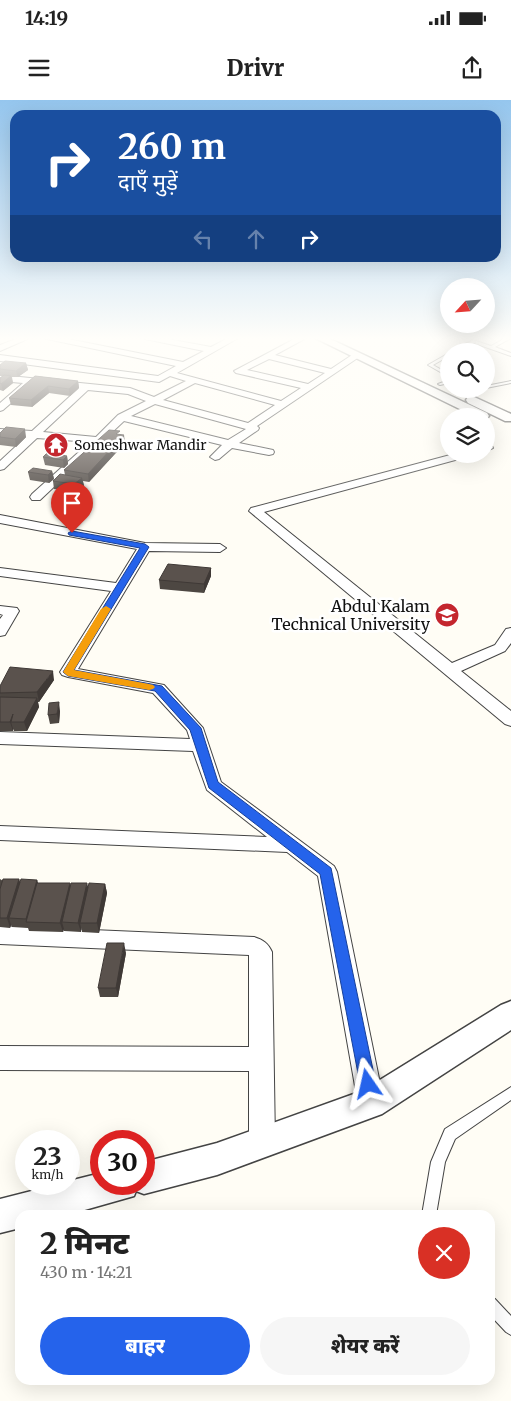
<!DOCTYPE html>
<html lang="hi">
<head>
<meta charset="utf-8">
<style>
  body { margin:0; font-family:Merriweather,"Noto Sans Devanagari",serif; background:#f6f6f6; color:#222; height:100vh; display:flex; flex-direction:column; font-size:19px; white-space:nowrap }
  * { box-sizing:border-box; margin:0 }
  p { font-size:16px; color:#767676 }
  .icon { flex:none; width:28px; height:28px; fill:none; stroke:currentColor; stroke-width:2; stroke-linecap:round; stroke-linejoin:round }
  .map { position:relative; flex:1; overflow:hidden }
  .panel { position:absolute; left:15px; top:1110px; width:480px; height:175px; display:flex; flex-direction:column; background:#fff; border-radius:15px; box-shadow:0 5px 20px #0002 }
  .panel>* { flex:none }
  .hud { position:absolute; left:10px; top:10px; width:491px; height:152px; border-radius:15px; box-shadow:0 5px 20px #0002; background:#1a4fa0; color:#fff; overflow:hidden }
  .needle { width:32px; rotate:244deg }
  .controls { position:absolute; left:440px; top:178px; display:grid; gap:10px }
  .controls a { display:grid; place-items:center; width:55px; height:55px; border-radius:50%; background:#fff; box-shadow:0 5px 20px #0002; font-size:25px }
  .speed { position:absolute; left:15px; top:1030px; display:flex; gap:10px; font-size:25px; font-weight:700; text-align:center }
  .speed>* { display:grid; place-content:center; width:65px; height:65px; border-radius:50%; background:#fff; box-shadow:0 5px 20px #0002; line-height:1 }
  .speed small { font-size:12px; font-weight:400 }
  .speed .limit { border:8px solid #d22; background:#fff; color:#111 }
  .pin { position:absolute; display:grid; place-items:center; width:42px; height:42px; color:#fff; margin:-51px -21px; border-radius:50% 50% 50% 0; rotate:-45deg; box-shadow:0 0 5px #0007 }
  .pin .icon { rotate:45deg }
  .me { position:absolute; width:55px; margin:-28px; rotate:349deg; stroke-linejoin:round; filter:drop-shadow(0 0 4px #0008) }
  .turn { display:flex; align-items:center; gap:18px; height:105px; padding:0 25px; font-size:22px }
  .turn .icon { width:65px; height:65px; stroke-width:2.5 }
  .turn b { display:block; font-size:35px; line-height:42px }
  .lanes { display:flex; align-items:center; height:48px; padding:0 25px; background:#0003; justify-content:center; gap:25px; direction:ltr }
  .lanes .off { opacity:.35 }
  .round { display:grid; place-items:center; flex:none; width:52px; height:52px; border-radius:26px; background:#f6f6f6 }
  .summary { display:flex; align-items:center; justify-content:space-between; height:85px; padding:0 25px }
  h1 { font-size:30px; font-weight:800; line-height:38px }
  .action { display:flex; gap:10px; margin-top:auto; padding:10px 25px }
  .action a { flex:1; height:58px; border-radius:30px; background:#2563eb; color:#fff; font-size:20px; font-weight:800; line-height:58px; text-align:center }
  .action a+a { background:#f6f6f6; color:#222 }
  .status { display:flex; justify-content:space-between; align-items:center; height:35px; padding:0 25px; background:#fff; direction:ltr }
  .status svg { height:14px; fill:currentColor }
  header { display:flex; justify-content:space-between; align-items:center; height:65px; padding:0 25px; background:#fff; font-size:22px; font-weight:800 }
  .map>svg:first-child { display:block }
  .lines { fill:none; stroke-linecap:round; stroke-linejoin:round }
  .service-casing { stroke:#444; stroke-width:2 }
  .minor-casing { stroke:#444; stroke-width:2 }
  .tertiary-casing { stroke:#444; stroke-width:3 }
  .service { fill:#fff; fill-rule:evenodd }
  .minor { fill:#fff; fill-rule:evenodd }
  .tertiary { fill:#fff; fill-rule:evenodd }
  .wall { fill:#4d4742 }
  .shaded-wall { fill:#3f3936 }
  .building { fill:#5a524d; stroke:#3f3936 }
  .route { fill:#2563eb; stroke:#184099 }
  .slow { fill:#f59e0b }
  .labels { text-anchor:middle; stroke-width:5; stroke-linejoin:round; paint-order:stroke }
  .far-poi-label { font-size:14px; fill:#111; stroke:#fff; text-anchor:start }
  .poi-label { font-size:16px; fill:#111; stroke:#fff; text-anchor:end }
</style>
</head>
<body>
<div class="status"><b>14:19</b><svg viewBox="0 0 49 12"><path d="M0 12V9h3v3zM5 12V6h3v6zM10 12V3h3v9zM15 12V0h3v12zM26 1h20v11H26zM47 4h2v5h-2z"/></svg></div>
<header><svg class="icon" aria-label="menu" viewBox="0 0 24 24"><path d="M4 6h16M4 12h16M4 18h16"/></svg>Drivr<svg class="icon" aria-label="share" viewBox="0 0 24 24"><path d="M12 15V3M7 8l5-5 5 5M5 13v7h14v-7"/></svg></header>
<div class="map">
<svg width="511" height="1301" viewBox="0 0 511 1301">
  <rect width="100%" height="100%" fill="#fffdf5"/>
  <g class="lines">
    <defs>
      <path id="service" d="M507,237H511V238L495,247L511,253V256L474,243L457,251H452L473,240L491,246Z
        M449,253V256L433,265L449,274V277L428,265Z
        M449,280V283L440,285L438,284Z
        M511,281V283L486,288V286Z
        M511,987V1000L455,1039L445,1062L436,1115H422L431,1062L445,1029Z
        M490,1197L495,1199L511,1216V1235L506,1232L490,1215Z"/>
      <path id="minor" d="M21,237H32L0,251V245Z
        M43,237H58L183,262L204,251L145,239L141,237H157L211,247L230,237H240L177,273L281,301L301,288L236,273L234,271L298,237H308L275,255L331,269L355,253L362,255L257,326L259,328L258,330L239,343L273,350L274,352L273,354L269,355L232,348L219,359L215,360L210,357L222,345L124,321L40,400H32L30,397L32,394L90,342L37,338L4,369L0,370V361L26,337L0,335V329L32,331L78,289L33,284L3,310L0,311V303L23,283L0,281V275L130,288L154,297L186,281L170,276L159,282L0,261V255L158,276L176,266L47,239ZM269,259L325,273L308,284L247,270ZM195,283L275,305L248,323L163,300ZM88,290L128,294L146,301L118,315L96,337L43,332ZM155,304L246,329L228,340L131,316Z
        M486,345L492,346L493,348L486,351Z
        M454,354H471L470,356L264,412L452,563L495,545L506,529L511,528V543L505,551L461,571L511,611V626L505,624L249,411L251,408Z
        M0,415L145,443L220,444L226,448L220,452L149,451L78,569L164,585L203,628L221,682L334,766L337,772L384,1003L380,1012L371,1016L362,1012L358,1003L318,776L287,752L0,740V726L267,737L207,690L193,651L0,644V632L190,639L187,630L153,593L68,577L62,575L60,572L111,491L0,476V468L116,483L137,449L0,423Z
        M0,506L17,508L19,511L5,535L0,536V519L3,515L0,514Z
        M0,826L254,837C263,840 268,843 272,852L275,1042L271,1051L262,1055L253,1051L249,1042V971L0,970V946L249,947V855L0,844Z"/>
      <path id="tertiary" d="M313,237H326L487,313L489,316L486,319V316H474Z
        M472,296L511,314V321H505L468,303L466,300L468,297Z
        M511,901V930L382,1014L217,1075L144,1094L136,1091L134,1096L67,1115H20V1128L0,1133V1099L59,1084H69V1081L101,1073V1084H144V1062L217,1043L362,991L501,905Z"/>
    </defs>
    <use href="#service" class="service-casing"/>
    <use href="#minor" class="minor-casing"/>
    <use href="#tertiary" class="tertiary-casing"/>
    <use href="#service" class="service"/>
    <use href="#minor" class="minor"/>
    <use href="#tertiary" class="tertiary"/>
  </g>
  <path class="wall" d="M26,263L28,270L18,277H12L13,283L3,291L0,290V278L3,276H0V265Z
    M35,276L78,281L79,288L70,296L49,293L32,307L11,305L9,298Z
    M0,333L26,337L16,347L0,345Z
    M120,335L125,343L89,382L83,381L84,386L75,392L54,389L53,381L65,375L64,370Z
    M67,356L68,364L64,368L45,365L43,357Z
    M52,371L54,379L49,383L30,380L28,372Z
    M211,468V476L204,493L160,489L159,480Z
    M54,580L39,602H38L39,607L27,631H14L13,629V631H0V586Z
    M60,611L59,623L50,624L48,615Z
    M0,779L3,781L19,779L20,782L37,780L38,783L88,787L105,784L107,793L99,833L82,832L81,828V832L64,831V829L63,832L29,831L28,828L12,827L11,825L10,828L0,827Z
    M126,853L118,897H100L98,888Z"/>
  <path class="shaded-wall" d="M26,263L28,270L18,277L16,271Z
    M11,276L13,283L3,291L1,284Z
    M78,281L79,288L70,296L69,289Z
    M48,286L49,293L32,307L31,300Z
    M25,329L26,337L16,347L15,339Z
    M124,335L125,343L89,382L88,374Z
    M67,356L68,364L64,368L63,360Z
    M52,371L54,379L49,383L48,375Z
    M82,378L84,386L75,392L74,384Z
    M211,468V476L204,493V484Z
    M53,571L54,580L39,602L37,592Z
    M37,598L39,607L27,631L24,622Z
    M59,602L60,611L59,623L57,614Z
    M13,614L11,622L13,629V631L10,622Z
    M19,779L22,789L9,818L11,825L10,828L7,818Z
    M37,780L39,789L27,822L26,819Z
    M70,783L72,793L62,822L64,829L63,832L60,823Z
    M87,783L90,793L80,823L81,828V832L78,823Z
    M105,784L107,793L99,833L97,823Z
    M124,843L126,853L118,897L116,888Z"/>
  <path class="building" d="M5,261L26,263L16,271L0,269V265Z
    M4,275L11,276L1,284L0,283V278Z
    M35,276L78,281L69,289L48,286L31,300L9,298Z
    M6,327L25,329L15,339L0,337V333Z
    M109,330L120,331L116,334L124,335L88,374L64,370Z
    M47,353L67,356L63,360L43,357Z
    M33,368L52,371L48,375L28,372Z
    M60,374L82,378L74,384L53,381Z
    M168,464L211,468L204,484L159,480Z
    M10,567L53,571L37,592L0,593V586Z
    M0,597L37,598L24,622H11L13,614L10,622H0Z
    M59,602L57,614L48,615L49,603Z
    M3,779H19L7,818H0V789Z
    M21,779L37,780L26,819L9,818Z
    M37,783H70L60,823L26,822Z
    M71,783H87L78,823L62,822Z
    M89,783L105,784L97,823H80Z
    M107,843H124L116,888H98Z"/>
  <linearGradient id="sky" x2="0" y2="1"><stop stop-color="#95c6ee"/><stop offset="0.57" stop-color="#fffefa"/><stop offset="1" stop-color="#fffefa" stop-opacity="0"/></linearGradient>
  <rect width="511" height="419" fill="url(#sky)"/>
  <path class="route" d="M72,431L145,444L149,447L74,570L162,586L201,628L218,682L331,768L376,984L373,989L368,992L362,989L360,984L320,774L209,688L190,630L155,591L68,576L63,572L140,448L69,435L68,433Z"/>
  <path class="slow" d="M106,506L111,509L74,570L149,584L153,585L155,587L153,589L149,590L68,576L63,572L101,509Z"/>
  <defs>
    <symbol id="temple-disc" viewBox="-11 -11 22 22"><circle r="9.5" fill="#c4262e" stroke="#fff"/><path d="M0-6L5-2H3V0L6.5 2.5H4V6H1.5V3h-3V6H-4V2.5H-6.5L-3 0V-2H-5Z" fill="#fff"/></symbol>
    <symbol id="university-disc" viewBox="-11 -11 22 22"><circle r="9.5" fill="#c4262e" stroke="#fff"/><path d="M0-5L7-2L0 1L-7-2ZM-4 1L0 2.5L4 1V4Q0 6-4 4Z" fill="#fff"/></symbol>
  </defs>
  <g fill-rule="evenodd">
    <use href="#temple-disc" x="42" y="331" width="28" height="28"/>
    <use href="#university-disc" x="433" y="501" width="28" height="28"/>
  </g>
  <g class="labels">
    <g class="far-poi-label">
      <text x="74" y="350">Someshwar Mandir</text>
    </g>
    <g class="poi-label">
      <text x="430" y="512">Abdul Kalam<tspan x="430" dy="18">Technical University</tspan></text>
    </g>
  </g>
</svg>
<div class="controls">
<a><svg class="needle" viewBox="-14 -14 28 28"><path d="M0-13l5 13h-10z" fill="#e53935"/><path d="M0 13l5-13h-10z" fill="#767676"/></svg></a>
<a><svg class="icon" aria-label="search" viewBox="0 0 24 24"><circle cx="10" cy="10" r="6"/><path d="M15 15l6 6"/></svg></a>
<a><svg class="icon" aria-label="layers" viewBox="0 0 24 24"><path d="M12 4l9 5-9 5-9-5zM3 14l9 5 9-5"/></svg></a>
</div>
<div class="speed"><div>23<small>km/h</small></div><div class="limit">30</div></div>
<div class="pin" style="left:72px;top:433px;background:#d93025"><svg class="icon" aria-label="arrive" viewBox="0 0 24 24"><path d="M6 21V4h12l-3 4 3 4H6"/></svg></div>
<svg class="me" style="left:368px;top:984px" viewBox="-20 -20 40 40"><path d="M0-17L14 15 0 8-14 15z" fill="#2563eb" stroke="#fff" stroke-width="4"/></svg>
<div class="hud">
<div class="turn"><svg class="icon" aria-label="right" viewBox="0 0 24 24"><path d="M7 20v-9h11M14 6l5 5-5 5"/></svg><div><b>260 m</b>दाएँ मुड़ें</div></div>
<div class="lanes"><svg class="icon off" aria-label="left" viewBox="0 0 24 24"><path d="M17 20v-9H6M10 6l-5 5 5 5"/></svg><svg class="icon off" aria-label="ahead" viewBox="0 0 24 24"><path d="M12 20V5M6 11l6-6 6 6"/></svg><svg class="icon" aria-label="right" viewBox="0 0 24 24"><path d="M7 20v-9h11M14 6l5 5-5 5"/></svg></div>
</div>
<section class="panel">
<div class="summary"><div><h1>2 मिनट</h1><p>430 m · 14:21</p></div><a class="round" style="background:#d93025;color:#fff"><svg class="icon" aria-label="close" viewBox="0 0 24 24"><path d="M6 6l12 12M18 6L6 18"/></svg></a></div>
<div class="action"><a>बाहर</a><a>शेयर करें</a></div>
</section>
</div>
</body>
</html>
